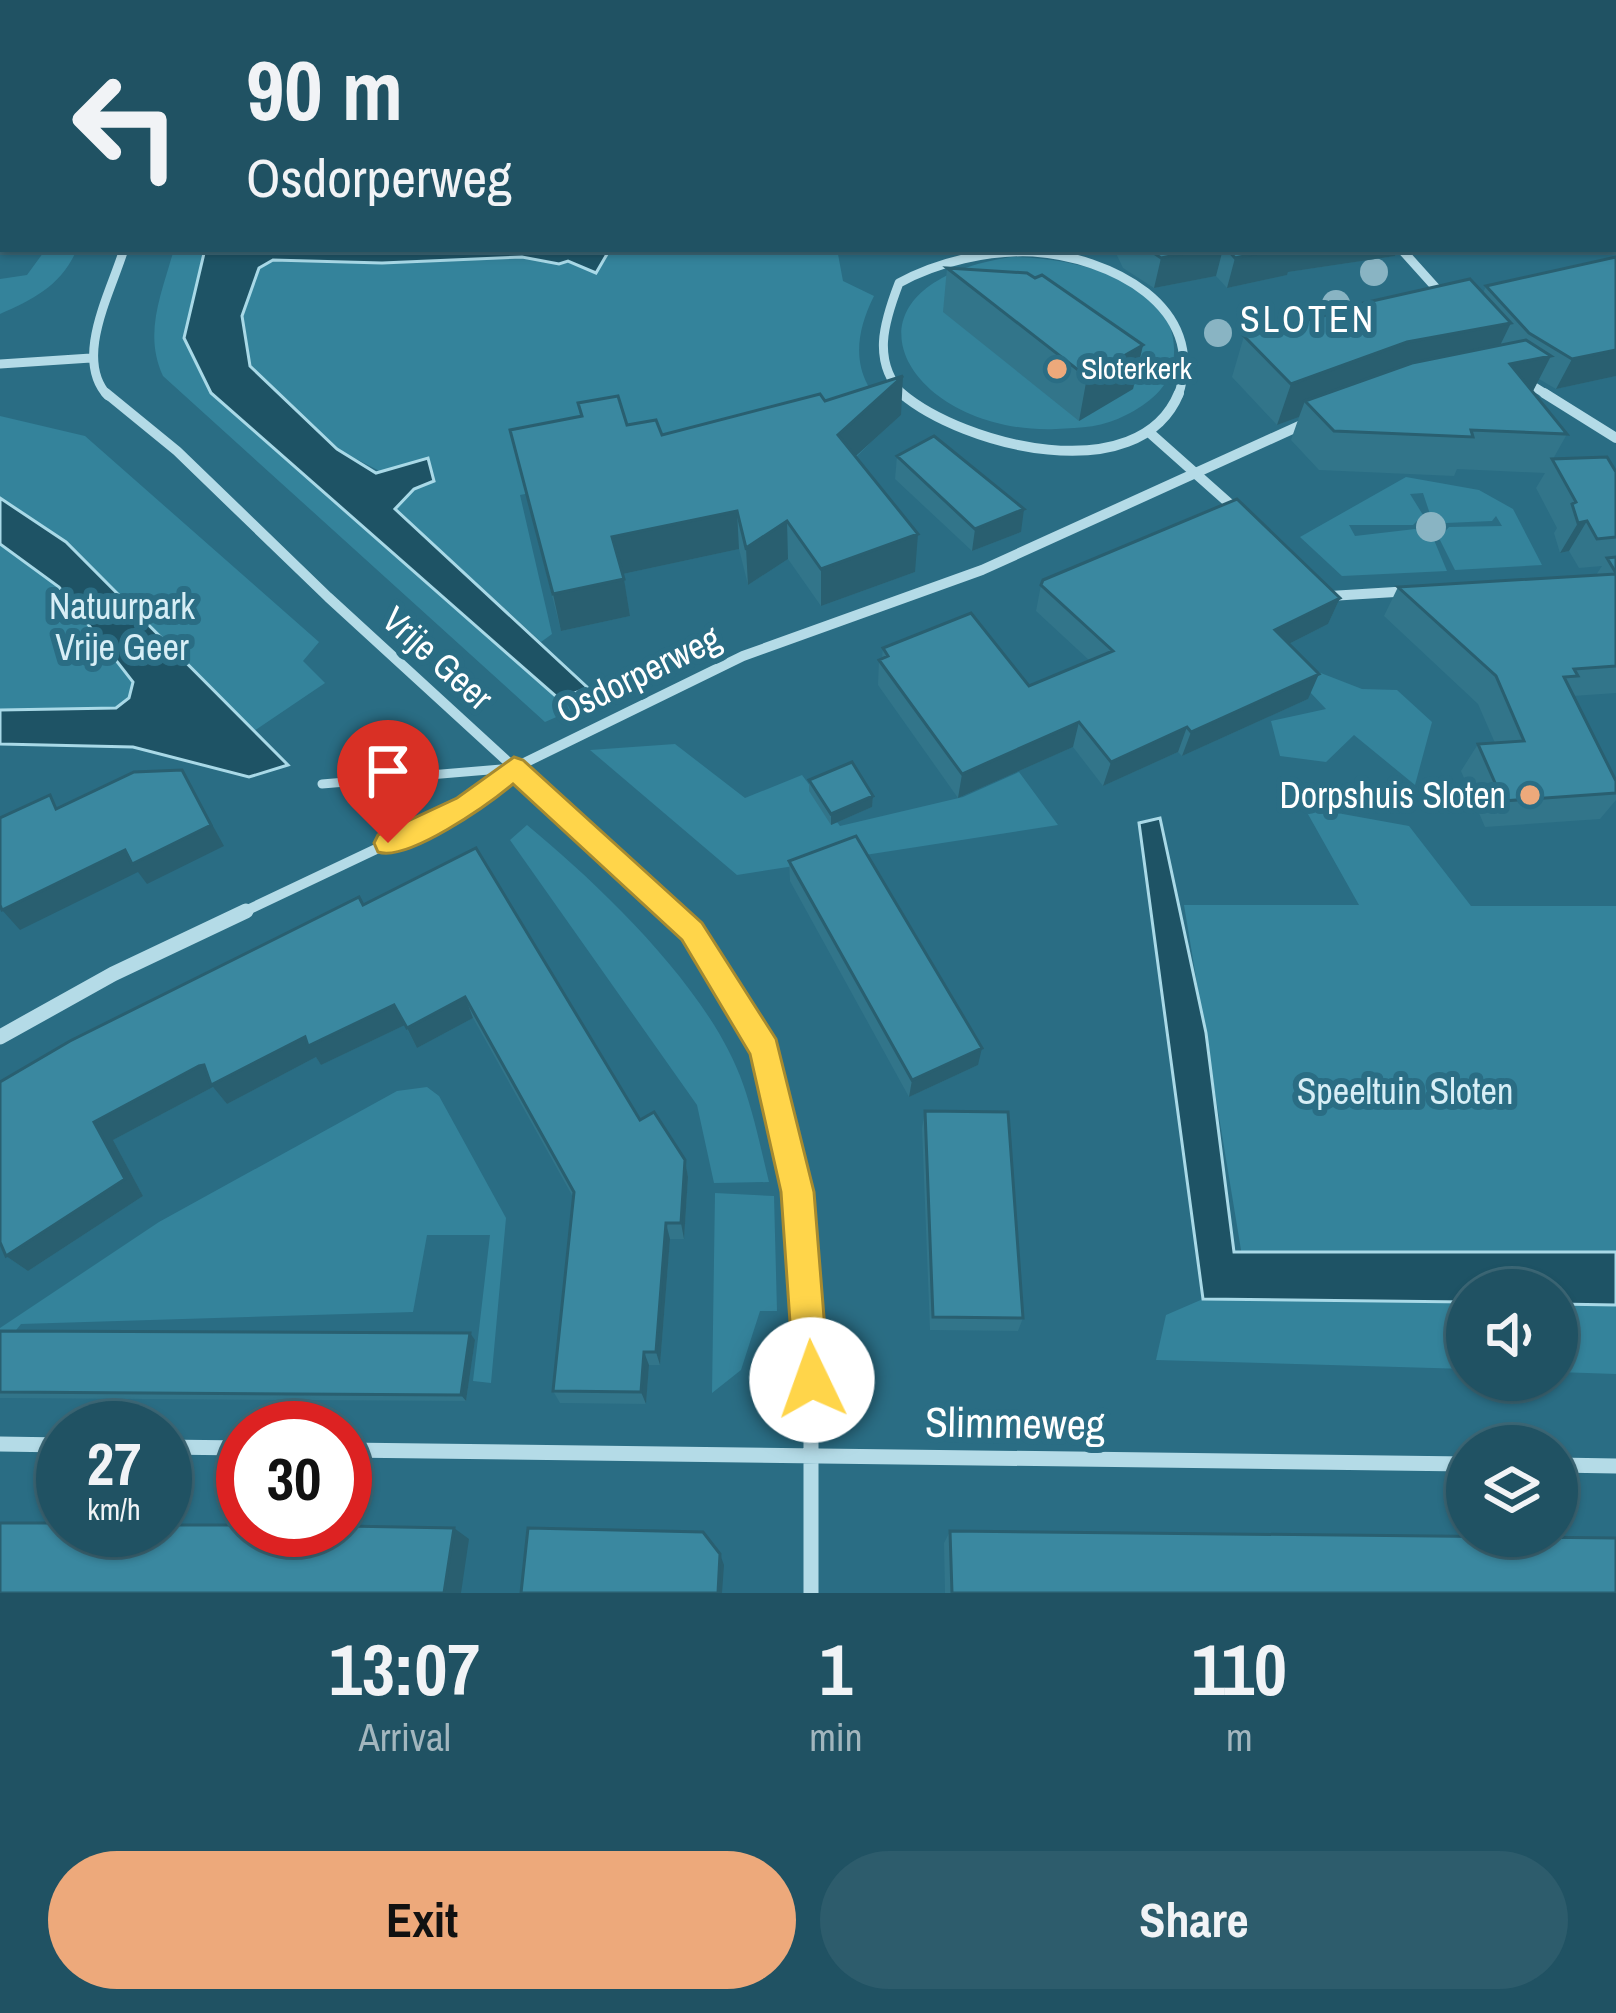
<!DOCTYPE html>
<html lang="en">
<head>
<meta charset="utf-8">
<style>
  body { margin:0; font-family:"Archivo Narrow",sans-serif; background:#2d5c6c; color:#f1f3f6; height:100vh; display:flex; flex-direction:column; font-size:45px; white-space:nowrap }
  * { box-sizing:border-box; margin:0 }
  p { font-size:39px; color:#a2b6be }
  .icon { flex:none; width:66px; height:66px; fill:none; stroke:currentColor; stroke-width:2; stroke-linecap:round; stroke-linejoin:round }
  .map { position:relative; height:1593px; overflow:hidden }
  .drawer { display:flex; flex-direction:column; background:#205263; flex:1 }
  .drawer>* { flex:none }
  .hud { position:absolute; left:0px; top:0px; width:1617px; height:252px; box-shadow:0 3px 9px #0004,0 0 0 3px #3d6978; background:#205263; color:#f1f3f6; overflow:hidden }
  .tools { position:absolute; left:1446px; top:1269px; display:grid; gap:24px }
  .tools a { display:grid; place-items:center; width:132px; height:132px; border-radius:50%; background:#205263; box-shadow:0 3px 9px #0004,0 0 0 3px #3d6978; font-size:60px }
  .speed { position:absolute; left:36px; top:1401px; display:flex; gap:24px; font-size:60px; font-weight:700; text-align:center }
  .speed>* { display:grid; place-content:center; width:156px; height:156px; border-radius:50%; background:#205263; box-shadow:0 3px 9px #0004,0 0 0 3px #3d6978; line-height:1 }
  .speed small { font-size:30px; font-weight:400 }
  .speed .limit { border:18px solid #d22; background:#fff; color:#111 }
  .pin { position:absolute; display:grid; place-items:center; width:102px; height:102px; color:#fff; margin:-123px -51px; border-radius:50% 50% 50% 0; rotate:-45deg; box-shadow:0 0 12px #0007 }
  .pin .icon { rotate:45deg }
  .me { position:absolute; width:132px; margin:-66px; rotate:357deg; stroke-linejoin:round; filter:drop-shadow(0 0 9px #0008) }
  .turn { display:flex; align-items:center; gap:42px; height:252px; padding:0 48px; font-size:54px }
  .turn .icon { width:156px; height:156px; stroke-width:2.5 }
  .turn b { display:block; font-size:84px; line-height:102px }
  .eta { display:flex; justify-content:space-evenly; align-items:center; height:204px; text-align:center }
  .eta b { font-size:72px; font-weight:800; line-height:84px }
  .button { display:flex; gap:24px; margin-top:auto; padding:24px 48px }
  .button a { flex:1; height:138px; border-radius:72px; background:#eda97b; color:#111; font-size:48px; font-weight:800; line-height:138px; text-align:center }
  .button a+a { background:#2d5c6c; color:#f1f3f6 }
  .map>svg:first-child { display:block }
  .green { fill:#34839b }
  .water { fill:#1e5365; stroke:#a9d9e7; stroke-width:3 }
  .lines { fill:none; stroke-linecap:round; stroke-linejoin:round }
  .service { stroke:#b4dbe7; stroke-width:9 }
  .minor-far2 { stroke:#b4dbe7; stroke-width:9 }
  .minor-far1 { stroke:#b4dbe7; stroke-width:10 }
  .minor { stroke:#b4dbe7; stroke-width:15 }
  .tree { fill:#89b4c3 }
  .wall { fill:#32758a }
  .shaded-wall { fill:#295f70 }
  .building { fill:#3a88a0; stroke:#295f70; stroke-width:3 }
  .route { fill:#ffd54a; stroke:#a68a30; stroke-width:3 }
  .poi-dot { fill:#eda97b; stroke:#2a6d84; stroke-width:4.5 }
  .labels { text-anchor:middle; stroke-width:12; stroke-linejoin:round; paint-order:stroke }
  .far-poi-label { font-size:30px; fill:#fff; stroke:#2a6d84; text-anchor:start }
  .far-quarter-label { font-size:36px; letter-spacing:3px; fill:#fff; stroke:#2a6d84 }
  .park-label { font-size:36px; fill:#d7eef6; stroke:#2a6d84 }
  .street-label { font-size:36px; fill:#fff; stroke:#2a6d84 }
  .poi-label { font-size:36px; fill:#fff; stroke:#2a6d84; text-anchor:end }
  .near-street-label { font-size:42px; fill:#fff; stroke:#2a6d84 }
</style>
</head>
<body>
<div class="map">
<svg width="1616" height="1593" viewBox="0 0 1616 1593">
  <rect width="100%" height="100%" fill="#2a6d84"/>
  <path class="green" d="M46,249H77C62,285 34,299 0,314V279L27,275Z
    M174,249H204L184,338L559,699L604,682L616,691L545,722L163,376C143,333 162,293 174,249Z
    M610,249H837L843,281L874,296C851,342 852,383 896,417L855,458L649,470L520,495L552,634L541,642L395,508L414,489L337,449L250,366L242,316L259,268L273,260L382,263L523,257L558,264L568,261L595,273Z
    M1011,257C1070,257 1187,280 1173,363C1169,388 1148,404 1126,415C1104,427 1081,428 1056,429C907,435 820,287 1011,257Z
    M0,416L85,436L319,642L303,661L325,683L254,731L248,725L0,740Z
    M1406,477L1479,490L1513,509L1542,565L1455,570L1439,538L1449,527L1502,526L1496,516L1492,521L1446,523L1430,514L1423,493L1410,494L1423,515L1413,525H1349L1355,536L1415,529L1434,540L1447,571L1342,576L1300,537Z
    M1295,663L1362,689L1397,690L1432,722L1415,785L1354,735L1326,762L1280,756L1271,721L1326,709L1293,674Z
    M675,744L745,798L802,775L840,826L963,797L1019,772L1058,825L737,875L590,750Z
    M1304,807L1409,826L1471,906H1616V1276L1246,1280L1184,905H1359Z
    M527,825C602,887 711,991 743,1084C754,1115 761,1149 769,1182L714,1183L697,1105L510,840Z
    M427,1087L439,1096L506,1218L491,1383L473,1381L490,1235H427L413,1312L21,1324L0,1350V1328L159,1222L397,1091Z
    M715,1193L774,1196L777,1311H760L741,1370L712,1393Z
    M1203,1299L1467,1302V1369L1156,1360L1166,1315Z
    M1557,1304L1616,1305V1374L1557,1372Z"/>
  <path class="water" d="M205,249H610L596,273L568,261L559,264L522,257L382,263L273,260L259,268L242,316L250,366L337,449L376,473L428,458L434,481L414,489L395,509L588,688L559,699L211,393L184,338Z
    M0,498L66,542L288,765L249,777L133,747L0,744V710L116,708L129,698L133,682L59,587L0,544Z
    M1160,818L1206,1033L1234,1252H1616V1305L1557,1304V1290H1467V1302L1203,1299L1139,823Z"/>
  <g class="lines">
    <path class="service" d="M322,784L514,768"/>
    <path class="minor-far2" d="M1401,249L1445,298
      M0,364L91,358
      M1520,378L1549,396
      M108,396C73,359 111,292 124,249
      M904,396C871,362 884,322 899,283C937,262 989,250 1033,252C1109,257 1209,306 1178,396"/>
    <path class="minor-far1" d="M106,393L177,451L328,597L674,914
      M901,393C963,446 1139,491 1179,393
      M1544,393L1616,438
      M1150,433L1240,513
      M1325,592L1330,596L1411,591
      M239,914L467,806L514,768L743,656L982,570L1310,421"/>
    <path class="minor" d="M670,911L692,931L765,1050L798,1192L811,1343V1593
      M0,1037L113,974L246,911
      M0,1444L63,1445
      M165,1447L243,1448
      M345,1450L1467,1464
      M1557,1465L1616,1466"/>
  </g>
  <g class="tree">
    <circle cx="1374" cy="272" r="14"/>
    <circle cx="1336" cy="304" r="14"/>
    <circle cx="1218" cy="333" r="14"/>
    <circle cx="1431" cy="527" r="15"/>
  </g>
  <path class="wall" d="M826,0H1568L1572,3H1614H827Z
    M1114,249H1398L1395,256L1288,272L1287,275L1227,288L1216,276L1154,288L1123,268Z
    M947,268L1143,345L1133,389L1079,421L943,312Z
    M1486,286L1616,376L1556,389L1539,379L1532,392L1567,434L1553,459L1616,472V693L1573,696L1616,781V800L1600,819L1485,827L1461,771L1478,744L1495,743L1478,704L1384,616L1398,587L1596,575L1602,566L1579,568L1569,551L1560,553L1554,533L1557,528L1536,488L1545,473L1457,469L1454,476L1319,470L1291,440L1299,417L1277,425L1232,377L1244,336L1331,314L1332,310L1483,293Z
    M825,401L901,415L855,457L915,572L821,606L788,559L748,585L739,549L623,574L630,616L561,631L510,430L580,416L578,403L627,425L662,435Z
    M897,456L1021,532L972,551L895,479Z
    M1041,585L1340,598L1328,624L1289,644L1308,699L1182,756L1178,752L1103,786L1073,747L958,798L878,685L879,660L882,658L883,648L1029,686L1090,661L1036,611Z
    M809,780L873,796L872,807L831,825L809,791Z
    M789,861L978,1065L909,1097L790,881Z
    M363,905L640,1120L685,1160L688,1177L684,1239H670L660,1365H649L646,1404L560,1403L553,1391L573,1197L473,1018L417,1048L405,1025L321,1065L316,1057L227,1104L213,1087L113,1140L143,1196L28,1271L6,1256L0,1242Z
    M925,1111L1023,1318L1018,1331L930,1330L922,1128Z
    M0,1331L475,1340L466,1401L0,1398Z
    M950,1531L1616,1593H945L944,1543Z"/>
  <path class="shaded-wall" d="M40,0H59L58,3H39Z
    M3,126V162L0,155V133Z
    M1616,194V222L1614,223V195Z
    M1205,249H1223L1216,276L1154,288L1161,258Z
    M1277,249H1398L1395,256L1288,272L1287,275L1227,288L1235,258Z
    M1511,323L1491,364L1305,401L1299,417L1277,425L1291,384L1407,342Z
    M1143,345L1133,389L1079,421L1087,377Z
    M1616,350V376L1556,389L1572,359Z
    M1551,356L1531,395L1510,364Z
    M903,376L901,415L837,473L838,435Z
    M1024,509L1021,532L972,551L975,529Z
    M737,511L739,549L618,575L612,537Z
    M787,521L788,559L748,585L746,548Z
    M1587,521L1569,551L1560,553L1578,523Z
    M918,534L915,572L821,606V569Z
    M624,579L630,616L561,631L553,594Z
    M1340,598L1328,624L1265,656L1275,630Z
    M1319,674L1308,699L1182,756L1191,732Z
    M1079,722L1073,747L958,798L962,774Z
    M1187,727L1178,752L1103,786L1111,762Z
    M182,770L224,846L147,884L138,872L20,930L2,910L125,850Z
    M873,796L872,807L831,825V814Z
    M465,997L473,1018L417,1048L407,1028Z
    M394,1005L405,1025L321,1065L316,1057L227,1104L213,1087L113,1140L143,1196L28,1271L6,1256L94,1122L199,1066L305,1037Z
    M982,1048L978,1065L909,1097L912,1080Z
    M685,1160L688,1177L684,1239L681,1223Z
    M666,1223L670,1239L660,1365L656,1352Z
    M470,1333L475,1340L466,1401L461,1395Z
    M644,1352L649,1365L646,1404L641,1392Z
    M454,1528L469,1539L461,1593H444Z
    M720,1554L724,1565L722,1593H718Z"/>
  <path class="building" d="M0,0H40L39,3H3V126L0,133Z
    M897,0H1568L1572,3L1584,0H1616V194L1614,195V3H899Z
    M1148,249H1205L1161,258Z
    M1227,249H1277L1235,258Z
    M1616,257V350L1572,359L1529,333L1486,286Z
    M947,268L1027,273L1035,278L1042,275L1143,345L1087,377Z
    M1470,279L1511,323L1407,342L1291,384L1244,336L1335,313L1332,310Z
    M1526,340L1551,356L1510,364L1567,434L1471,430L1473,437L1334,431L1305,401L1412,363Z
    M903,376L838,435L918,534L821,569L787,521L746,548L737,511L612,537L624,579L553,594L510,430L582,416L578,403L618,396L627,425L656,420L662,435L820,394L825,401Z
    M934,436L1024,509L975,529L897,456Z
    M1607,457L1616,472V537L1597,539L1587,521L1578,523L1572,504L1576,502L1552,459Z
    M1237,499L1340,598L1275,630L1319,674L1191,732L1187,727L1111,762L1079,722L962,774L879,660L888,656L883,648L971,613L1029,686L1113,651L1041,585L1043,580Z
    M1616,557V573L1607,558Z
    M1616,574V666L1574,669L1578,676L1564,677L1616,781V793L1503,801L1478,744L1524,741L1496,676L1398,587Z
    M852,762L873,796L831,814L809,780Z
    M182,770L211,825L132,864L125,850L2,910L0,905V818L50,795L56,809L134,772Z
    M856,836L982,1048L912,1080L789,861Z
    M476,848L640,1120L654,1112L685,1160L681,1223H666L656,1352H644L641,1392L553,1391L574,1192L465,997L407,1028L394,1005L308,1046L305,1037L211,1085L204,1065L199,1066L94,1122L125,1179L6,1256L0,1242V1082L70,1041L359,897L363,905Z
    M925,1111L1008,1112L1023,1318L933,1317Z
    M0,1331L470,1333L461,1395L0,1392Z
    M0,1523H63V1530H165V1525H243V1530H345V1526L454,1528L444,1593H0Z
    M528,1528L703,1532L720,1554L718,1593H521Z
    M950,1531L1616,1538V1593H952Z"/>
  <path class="route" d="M514,757L523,760L702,923L776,1039L814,1192L829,1380L824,1392L812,1397L799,1392L794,1380L781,1192L750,1054L682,940L513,784C489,804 408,862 378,852L374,843L378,835L457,798Z"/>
  <g class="poi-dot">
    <circle cx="1057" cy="369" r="12"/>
    <circle cx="1530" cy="795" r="12"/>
  </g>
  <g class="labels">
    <g class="far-poi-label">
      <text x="1081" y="379">Sloterkerk</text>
    </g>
    <g class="far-quarter-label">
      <text x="1308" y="332">SLOTEN</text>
    </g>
    <g class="park-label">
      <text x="122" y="619">Natuurpark<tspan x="122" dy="41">Vrije Geer</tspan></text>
      <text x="1405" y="1104">Speeltuin Sloten</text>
    </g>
    <g class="street-label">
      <text transform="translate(438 658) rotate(42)" y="13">Vrije Geer</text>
      <text transform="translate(638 674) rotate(-26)" y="13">Osdorperweg</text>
    </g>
    <g class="poi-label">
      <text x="1506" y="808">Dorpshuis Sloten</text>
    </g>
    <g class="near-street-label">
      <text transform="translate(1015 1423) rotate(1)" y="15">Slimmeweg</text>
    </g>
  </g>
</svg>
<div class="tools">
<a><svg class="icon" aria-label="sound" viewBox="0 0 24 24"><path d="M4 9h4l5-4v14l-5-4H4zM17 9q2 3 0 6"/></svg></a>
<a><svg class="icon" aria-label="layers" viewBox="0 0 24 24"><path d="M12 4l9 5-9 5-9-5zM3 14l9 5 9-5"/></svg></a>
</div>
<div class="speed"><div>27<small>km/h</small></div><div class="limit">30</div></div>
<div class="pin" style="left:388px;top:843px;background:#d93025"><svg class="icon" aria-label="arrive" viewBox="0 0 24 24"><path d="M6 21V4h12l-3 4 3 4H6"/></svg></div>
<svg class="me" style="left:812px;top:1380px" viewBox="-20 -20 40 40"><circle r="19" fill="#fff"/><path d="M0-13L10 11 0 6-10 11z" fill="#ffd54a"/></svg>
<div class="hud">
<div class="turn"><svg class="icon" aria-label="left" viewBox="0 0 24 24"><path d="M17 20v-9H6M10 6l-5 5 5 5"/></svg><div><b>90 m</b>Osdorperweg</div></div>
</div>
</div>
<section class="drawer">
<div class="eta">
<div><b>13:07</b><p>Arrival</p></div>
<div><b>1</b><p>min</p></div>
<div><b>110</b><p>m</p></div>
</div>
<div class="button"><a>Exit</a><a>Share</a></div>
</section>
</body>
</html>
